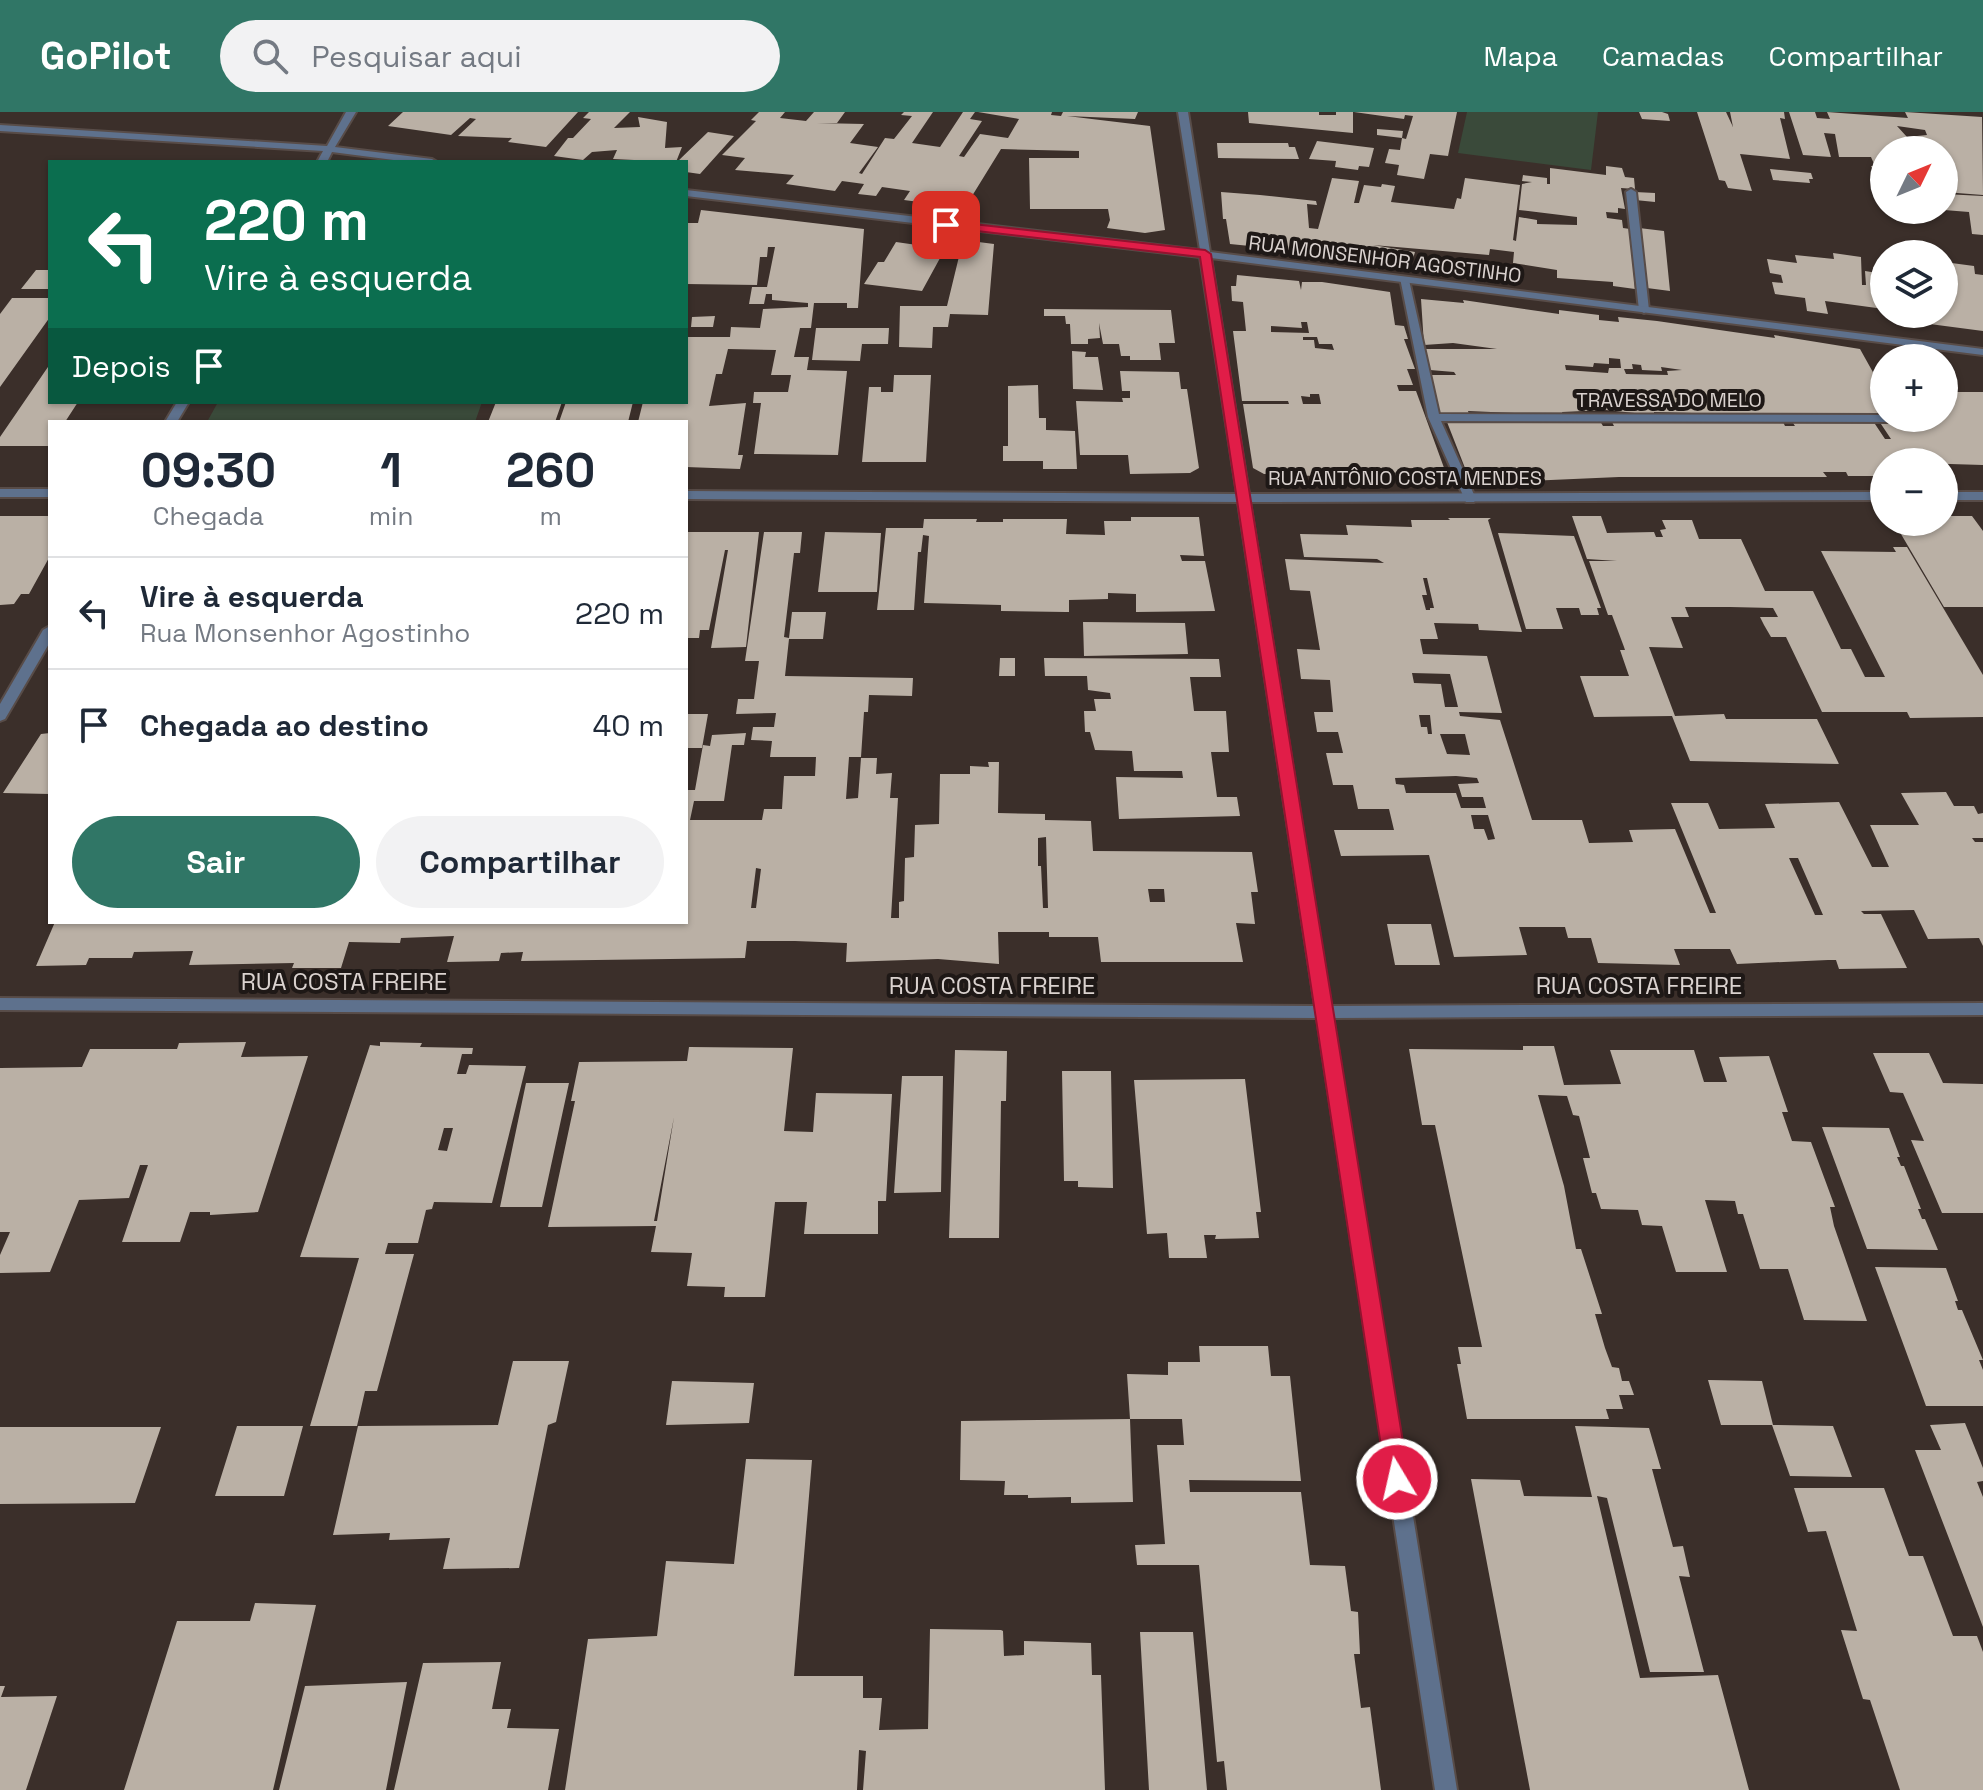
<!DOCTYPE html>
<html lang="pt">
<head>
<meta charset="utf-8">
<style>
  body { margin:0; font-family:"Space Grotesk",sans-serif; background:#f2f2f3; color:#1f2937; height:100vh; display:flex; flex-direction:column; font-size:30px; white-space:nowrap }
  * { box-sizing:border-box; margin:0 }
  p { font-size:26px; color:#747a83 }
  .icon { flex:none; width:44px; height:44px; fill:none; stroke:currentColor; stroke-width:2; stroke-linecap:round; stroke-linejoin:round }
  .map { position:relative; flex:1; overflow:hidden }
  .drawer { position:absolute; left:48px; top:308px; width:640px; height:504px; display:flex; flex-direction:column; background:#fff; border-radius:0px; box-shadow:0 2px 6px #0004 }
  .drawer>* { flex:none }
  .hud { position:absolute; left:48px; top:48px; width:640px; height:244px; border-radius:0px; box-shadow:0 2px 6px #0004; background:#0b6e4f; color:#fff; overflow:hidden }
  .needle { width:52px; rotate:47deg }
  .tools { position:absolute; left:1870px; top:24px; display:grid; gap:16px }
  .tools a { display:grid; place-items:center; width:88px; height:88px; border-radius:50%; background:#fff; box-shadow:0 2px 6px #0004; font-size:40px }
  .pin { position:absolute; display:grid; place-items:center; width:68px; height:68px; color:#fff; margin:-34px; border-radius:16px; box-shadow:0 4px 12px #0006 }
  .me { position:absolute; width:88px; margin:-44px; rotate:351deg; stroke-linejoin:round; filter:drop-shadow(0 0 6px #0008) }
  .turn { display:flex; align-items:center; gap:28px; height:168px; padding:0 24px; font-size:36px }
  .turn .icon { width:104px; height:104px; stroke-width:2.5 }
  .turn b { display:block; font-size:56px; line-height:68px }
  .then { display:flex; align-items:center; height:76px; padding:0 24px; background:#0003; gap:16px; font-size:30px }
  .eta { display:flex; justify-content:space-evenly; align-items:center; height:136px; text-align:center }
  .eta b { font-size:48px; font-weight:700; line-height:56px }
  .cta { display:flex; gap:16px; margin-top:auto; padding:16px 24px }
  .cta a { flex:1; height:92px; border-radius:48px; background:#307666; color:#fff; font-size:32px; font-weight:700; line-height:92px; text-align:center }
  .cta a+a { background:#f2f2f3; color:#1f2937 }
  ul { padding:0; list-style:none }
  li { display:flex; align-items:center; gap:24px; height:112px; padding:0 24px; border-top:2px solid #e0e1e3 }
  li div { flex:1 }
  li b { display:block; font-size:30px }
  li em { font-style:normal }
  header { display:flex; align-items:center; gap:48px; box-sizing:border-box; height:112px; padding:0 40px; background:#307666; color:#fff }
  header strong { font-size:38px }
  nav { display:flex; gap:44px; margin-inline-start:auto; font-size:28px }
  .search { width:560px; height:72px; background:#f2f2f3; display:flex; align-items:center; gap:20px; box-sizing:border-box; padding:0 28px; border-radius:44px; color:#747a83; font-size:30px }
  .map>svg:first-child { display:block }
  .green { fill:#3a4a3a }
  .building { fill:#bab0a5; fill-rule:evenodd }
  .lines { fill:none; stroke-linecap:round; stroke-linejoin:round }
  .service-casing { stroke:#584c48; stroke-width:4 }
  .minor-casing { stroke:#584c48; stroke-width:4 }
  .service { fill:#5e718d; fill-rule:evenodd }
  .minor { fill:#5e718d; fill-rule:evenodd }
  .route { fill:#e11d48; stroke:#92132f; stroke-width:2 }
  .labels { text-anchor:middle; stroke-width:8; stroke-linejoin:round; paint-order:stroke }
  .far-street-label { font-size:20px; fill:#dad2cf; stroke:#1e1816 }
  .street-label { font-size:24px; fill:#dad2cf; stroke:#1e1816 }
</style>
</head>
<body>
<header>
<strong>GoPilot</strong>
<div class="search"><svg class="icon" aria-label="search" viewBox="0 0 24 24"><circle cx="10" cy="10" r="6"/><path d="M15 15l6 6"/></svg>Pesquisar aqui</div>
<nav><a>Mapa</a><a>Camadas</a><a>Compartilhar</a></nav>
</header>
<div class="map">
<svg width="1983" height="1678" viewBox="0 0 1983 1678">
  <rect width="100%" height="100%" fill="#3b2f2a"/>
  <path class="green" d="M1467,0H1598L1591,58L1458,41Z
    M218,290H482L475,310H207Z"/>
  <path class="building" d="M403,0H578L546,35L508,30L512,26L458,24L476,7L470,6L451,23L388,14Z
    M589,0H630L614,16L640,15L638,5L667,10L665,36L682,35L676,50L613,47L617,38L592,40L583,48L554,44L568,26H573L591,7L583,6Z
    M759,0H785L780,6L806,9L814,0H845L837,11H817L864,12L850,31L878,35L859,61L862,62L885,26L894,27L912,4L901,3L904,0H933L912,31L940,35L963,0H975L970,7L982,9L959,44L964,45L980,22L1008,26L1019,7L978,0H1052L1051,3L1061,4L1063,0H1138L1135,7L1067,4L1150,14L1165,118L1145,121L1107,116L1110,108L1108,97H1030L1029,46H1079V39L1001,37L964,97L932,93L938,85L924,83L919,90L904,88L910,79L882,75L876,84L858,82L864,72L842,69L835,79L786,72L794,63L735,58L745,46L722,43L756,9L751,8Z
    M1248,0H1319V3H1336V0H1353V21L1249,11Z
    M1354,0H1457L1448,44L1430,42L1424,67L1397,63L1399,53L1385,51L1389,37L1400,38L1402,26L1406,27L1413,4L1405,3L1404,7Z
    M1639,0H1662L1668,2L1670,9L1642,7Z
    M1697,0H1726L1733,15L1730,0H1784L1785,7L1780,6L1790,47L1740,42L1752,79L1728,76L1725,69L1719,68Z
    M1789,0H1815L1817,6L1830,7L1827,0L1908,6L1905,0L1982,5L1983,83L1944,80V38H1930L1925,29L1918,28L1923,38H1884V72H1880L1871,54H1875L1871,45H1839L1835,22L1824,21L1831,45L1803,43ZM1897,14L1925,18L1927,23L1907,25Z
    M1377,17L1403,19L1402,26L1377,23Z
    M708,20L734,24L700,62L686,60V50H677Z
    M1317,29L1374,36L1369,55L1359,54L1358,58L1335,55L1336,49L1309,47Z
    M1217,31H1288L1289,35H1295L1299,47L1218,46Z
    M1606,54L1622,56L1625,65L1634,66L1635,77L1621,76L1625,97L1618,96V101L1606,100L1607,106L1622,108L1623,116L1630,117L1635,177L1613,174V170L1557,166V158L1513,151L1514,140L1490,137L1489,143L1373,133L1415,140L1412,150L1230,132L1226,107H1223L1221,80L1260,83L1316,89L1317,93L1307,92L1309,116L1318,117L1332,66L1359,69L1354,91H1359L1364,73L1381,75L1382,72L1395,74L1391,90L1454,97L1457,86L1461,87L1465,66L1520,73L1513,128L1516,129L1519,105L1537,108V112L1577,113V105L1519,98L1522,72L1532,70L1522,69L1523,63L1547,66V72H1550V56L1606,63Z
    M1770,57L1811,61L1813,67H1809L1810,71L1773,68Z
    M1635,80L1655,81V90L1635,88Z
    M1944,82L1983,84V123L1972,122L1969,100L1944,98Z
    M701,98L864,117L858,196H847V191H814L811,216H800L794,245H809L807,258L847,259L838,343L754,342L761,291H753L754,280H788L791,263H771L776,238L728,237L722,262H716L709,294L746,291L738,343H743L740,357L686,355V310H638L643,290H686L688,225H730L731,215L760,216L763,197L808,195V191L772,188V182H766L764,192H749L752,175H767L775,135H768L767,145H760L757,173L686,172V111H698Z
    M1639,116L1664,119L1670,179L1647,176Z
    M963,128L994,132L988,203L950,202L948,215H933L932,236L899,235L900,194H947Z
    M896,130L945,137L922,179L864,172L878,150H884Z
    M1833,141L1861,145L1862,173H1866L1865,159L1884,162V197L1825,189L1828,202L1807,199L1805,186L1775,182L1772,170L1783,171L1781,163L1770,161L1767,147L1797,151L1795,143L1834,147Z
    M1944,150L1974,154L1975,162L1983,163V219L1922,211L1921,202H1944Z
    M36,158H50V177H21Z
    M1237,163L1299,169L1301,178L1302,170H1322L1390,180L1395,213L1404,214L1408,227H1404L1415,257H1407L1413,273H1397L1399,279H1416L1447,364H1417L1415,356H1403L1406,364L1366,366L1264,362L1253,356L1243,292H1289L1288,289H1242L1233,219H1246L1243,190L1232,189L1231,174H1236ZM1301,210H1307L1309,221L1271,220V214L1302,216ZM1303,225H1317L1319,232H1332L1334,238L1315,236L1314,228H1303ZM1310,282H1319L1321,292H1303L1301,284L1310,285Z
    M12,186H50V205L0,275V202Z
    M1421,187L1464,191L1463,188L1559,202V198L1599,203V208L1619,210L1618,205L1657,209L1775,226L1774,223L1860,237L1884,280V306L1654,300V303L1606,298L1562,300L1563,303L1468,299L1469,302L1437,301L1427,263H1456L1454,260L1430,258L1425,237H1497L1453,231L1424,233ZM1609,246L1620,247L1621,256H1609L1608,261L1566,258L1565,253L1593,255L1594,251L1609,252ZM1632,252L1641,253L1642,258L1662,259L1661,255L1682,258L1667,259L1668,263L1626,262L1624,257H1633Z
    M1044,197L1171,198L1175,231H1159L1161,248H1130V244H1121L1119,232H1103L1099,211L1100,226L1088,227V232H1071L1070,212H1066L1065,204H1044Z
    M715,204L713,215H691L692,205Z
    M816,216H889L888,232H862L860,249L812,248Z
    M1072,239L1086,240L1085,245H1098L1103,278L1073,277Z
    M50,252V290H78L65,310H50L49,334H0V325Z
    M1120,259L1179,260L1181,277H1187L1199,356L1190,361L1130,362L1128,343H1080L1076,289L1123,290L1122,286H1130V279H1122Z
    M894,263H931L926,350H862L869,275H881V280H893Z
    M1038,273L1039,306H1046V318L1075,319L1077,357H1043V349H1003V334H1008V274Z
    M1944,280H1983V353L1884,350V364H1848L1846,360H1823L1827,365H1619L1528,369L1503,365L1473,366L1470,356H1465L1447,310L1600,309L1603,314H1614L1611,308L1745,309L1783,310L1785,314H1795L1793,311L1873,309L1885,327H1891L1879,309L1944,306Z
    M496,290H562L555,310H488Z
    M566,290H633L628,310H559Z
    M0,404H50V444L29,482H21L14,492L0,493Z
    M1572,404H1601L1607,421L1654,420L1656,425H1663L1660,418L1666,417L1662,408H1692L1699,427H1741L1765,479H1813L1841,537H1851L1865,565H1885L1821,439L1896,440L1893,435H1907L1983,563V605L1910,606L1907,600H1822L1786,525H1771L1764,513L1760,505H1778L1773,496L1730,495H1685L1689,505H1671L1683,536L1649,535L1675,604L1724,602L1726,607H1817L1839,652L1690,649L1672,604L1594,605L1580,564H1629L1620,538H1625L1624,535L1612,503H1608L1589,449H1617L1587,447Z
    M1944,404H1972L1983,419V495H1944L1898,417H1927L1922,410H1944Z
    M1131,405H1199L1204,444L1180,443L1182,449H1205L1215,499L1136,500V482L1108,481V487L1069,488V500H1066L1001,499V493L924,491L929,424L923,423L921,440H918L914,498H877L886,416H923L924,407H977L976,410H1003V407H1067L1066,422L1105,423L1104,409H1131Z
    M1448,406H1491L1488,408L1522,520L1479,518L1478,512L1434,511L1438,527H1420L1423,542L1487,544L1502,601L1459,600L1460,604L1500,608L1532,708H1582L1589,731L1633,730L1629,718L1675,717L1710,801H1716L1671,691H1708L1719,717L1775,716L1765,692L1839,690L1872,755H1889L1870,713H1919L1901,681L1946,680L1954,694H1974L1978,702L1983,701V726H1972L1975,730H1983V834L1979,826L1928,827L1914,798L1861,799L1864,802H1881L1907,856L1839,857L1836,848H1828L1737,852L1730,837H1674L1680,853L1598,851L1591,826H1568L1565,815H1519L1527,843L1454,845L1429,743L1341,744L1334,718H1394L1389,697H1358L1353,673H1333L1326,641H1343L1338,620H1317L1314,600H1333L1330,568L1301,567L1297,537L1320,538L1310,479L1290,478L1285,447L1384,451L1377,447L1304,445L1300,422L1348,423L1346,413L1412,415L1411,408H1450ZM1423,466H1427L1434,496H1430V498H1426L1422,483H1427ZM1412,561L1450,562L1458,595H1445L1441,572L1414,571ZM1419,603H1430L1432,622H1428L1427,615H1421ZM1440,622H1465L1470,643L1447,642ZM1456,664L1477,666L1479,671L1458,672L1462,685H1483L1486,696H1461L1456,681H1406L1404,673L1396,672L1395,666ZM1471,703H1488L1495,727L1488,728L1484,717H1474ZM1789,746H1798L1823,803H1815Z
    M686,420H759L746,535L711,536L728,438H725L709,518H700L699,526H686Z
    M764,420H802L800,441H794L784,525L789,526L792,500H826L823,527H789L785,564L913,566L912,584L869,583L868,600H864L861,645H849L846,687L858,686L861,646H877L876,662L892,661L890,686H898L891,806H899V790L904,789L905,746L914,745L915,713L939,712L940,662H970V654L989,655L988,650H999L998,701L1045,702V708L1091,709L1093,739L1252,740L1258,780H1251L1255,812L1236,811L1243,850H1101L1098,825H1049V820H998L999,852L938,847L846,850L847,831L795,829H747L745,846L521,849L523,840L501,841L499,849L447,850L454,824L401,826L400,831L349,830L341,856H292L294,851L189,853L193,839L134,840L132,846H89L86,853L36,854L55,810H686V678H695L703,633L710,634L712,623L746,621L744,633H732L724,689H694L690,708H762L764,697H782L784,664H815L816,645H770L772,629L751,628L753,615H774L776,601L736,602L738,587H754L759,549H745ZM1046,725L1048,796H1043L1041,754H1038V726ZM756,756L761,757L756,796H751ZM1148,777H1164L1165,790H1150Z
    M825,420L881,421L877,480H818Z
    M1498,421L1574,424L1601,496H1597L1599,503H1581L1579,496H1556L1563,517H1526Z
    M1083,510L1185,511L1188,542L1084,544Z
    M1000,546H1015V564H999Z
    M1044,546L1219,547L1221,565H1190L1194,599H1226L1229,640H1211L1217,685H1237L1240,704L1119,707L1116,665L1183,666L1182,659H1134L1132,639L1095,638L1090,620H1085L1084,599H1096L1094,587H1111L1110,581L1088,578L1087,564H1045Z
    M686,602H708L702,636H686Z
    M50,621V682L3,681L41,622Z
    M1387,812H1431L1440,853H1395Z
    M246,930L241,945L308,944L258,1100L210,1103V1100H190L180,1130H122L148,1053H140L129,1086L79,1088L50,1160L0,1161V1143L10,1120H0V956L82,955L90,937H177L179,931Z
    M380,930L422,931L420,935L473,936L472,942H462L457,962H466L469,953L526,954L492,1091L434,1090L432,1097L426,1098L418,1131H388L385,1142H414L377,1279H365L357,1314H310L359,1146L300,1145L370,933L380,934ZM444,1016H453L447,1039L438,1038Z
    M1523,934H1554L1564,973L1621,972L1610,938H1694L1704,970H1727L1719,945L1769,944L1788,1000H1782L1792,1029L1811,1030L1835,1095H1830L1834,1114L1867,1209L1804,1208L1788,1157H1760L1743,1102H1738L1735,1089L1705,1088L1727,1160H1676L1662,1114L1642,1113L1638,1098L1601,1097L1596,1081H1592L1583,1046H1590L1579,1004L1573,1003L1567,984L1538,983L1564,1074L1576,1137H1581L1602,1202H1595L1605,1236L1612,1255L1619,1256L1622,1269H1629L1634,1283H1619L1623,1297H1606L1609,1307H1467L1457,1252H1461L1458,1235H1482L1435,1013H1422L1409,937L1523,938Z
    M689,935L793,936L784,1019L813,1020L816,981L892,982L886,1089H878V1122H804L807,1090H775L765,1185H724L725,1175L687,1174L692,1141L651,1140L656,1114L548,1115L575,989H571L579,950L687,949ZM674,1005L657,1109H654Z
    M955,938L1007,939L1006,989H1001L999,1126H949Z
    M1873,941H1929L1943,971L1983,972V1101H1942L1911,1028L1924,1029L1903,981L1890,980Z
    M1062,959H1111L1113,1076L1078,1075V1069H1064Z
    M902,964H943L941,1080L894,1081Z
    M1245,967L1261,1100H1256L1259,1126L1215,1127L1216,1123H1204L1207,1146H1169L1167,1121L1147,1122L1134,968Z
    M526,971H569L542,1095H500Z
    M1822,1015L1889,1016L1900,1045H1897L1901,1054H1904L1921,1097H1918L1922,1107H1925L1938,1138L1867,1137Z
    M1875,1155L1946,1156L1958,1189H1955L1958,1198H1962L1983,1248H1979L1983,1258V1294H1926Z
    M1199,1234H1268L1271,1264H1290L1301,1369L1189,1368L1190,1380H1301L1310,1453L1345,1454L1351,1499L1358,1500L1360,1542H1354L1361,1596L1370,1595L1381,1678H1227L1224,1649L1217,1650L1199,1453H1137L1135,1433L1165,1432L1157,1333H1184L1182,1307H1130L1127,1262L1168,1263V1250H1200Z
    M513,1249H569L556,1310L548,1313L519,1456L443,1457L450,1426L389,1428L390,1421L333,1423L358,1314L498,1313Z
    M1708,1268L1762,1269L1773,1313L1833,1314L1852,1365L1790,1364L1772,1313H1721Z
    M672,1269L754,1271L749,1311L666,1313Z
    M1130,1307L1133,1390L1071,1391V1385L1028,1386V1383H1004L1005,1369L960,1368L961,1309Z
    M1965,1311L1983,1356V1369L1977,1370L1983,1385V1515L1915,1338H1941L1930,1313Z
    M237,1314H303L284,1384H215Z
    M1575,1314L1649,1316L1661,1357H1652L1673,1435L1683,1434L1690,1465L1679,1464L1704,1560H1650L1607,1386L1597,1384L1640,1566L1718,1563L1749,1678H1530L1471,1367L1520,1368L1524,1384L1592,1385Z
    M0,1315H161L135,1391L0,1392Z
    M746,1347L812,1348L794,1564H863V1586H882L879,1618L928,1617L930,1517L1001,1518L1003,1519L1004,1544L1024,1543V1529L1091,1531L1092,1563H1101L1105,1678H863L866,1639L859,1638L857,1678H565L588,1527L657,1524L666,1449L734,1452Z
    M1794,1376H1884L1909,1444H1923L1953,1524H1977L1983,1540V1678H1900L1870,1588L1863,1587L1841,1518L1857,1519L1826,1419L1808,1420Z
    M255,1491L316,1493L273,1678H124L177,1509H250Z
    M1140,1520H1193L1207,1678H1149Z
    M501,1550L492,1597H511L507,1616L559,1617L548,1678H394L423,1551Z
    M407,1570L386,1678H279L305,1574Z
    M0,1574H5L1,1585L57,1584L26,1678H0Z"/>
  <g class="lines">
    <defs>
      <path id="service" d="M1631,77L1636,80L1649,198L1644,201L1639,198L1626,80Z
        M1400,166L1409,168L1439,302L1884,303V306L1910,307L1904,310L1441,309L1476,387L1474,390H1466L1428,305Z"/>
      <path id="minor" d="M346,0H356L335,35L432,47L437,50H409L332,40L327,50H317L323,39L0,19V13L327,34Z
        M1178,0H1188L1210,140L1983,237V243L1211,146L1249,382L1884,380V388L1250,390L1331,894L1983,891V903L1333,906L1457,1678H1435L1317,906L0,898V886L1315,894L1238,390L686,387V379L1237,382L1200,145L686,84V78L1200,138Z
        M177,290H189L177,310H165Z
        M0,377H50V385H0Z
        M1944,380H1983V388H1944Z
        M50,514V530L5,607L0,609V592L43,518Z"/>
    </defs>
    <use href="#service" class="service-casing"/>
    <use href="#minor" class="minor-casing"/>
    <use href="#service" class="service"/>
    <use href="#minor" class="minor"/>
  </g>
  <path class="route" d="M946,109L1205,138L1211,142L1409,1367L1405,1374L1397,1378L1389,1374L1386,1367L1200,145L942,115V110Z"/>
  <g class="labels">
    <g class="far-street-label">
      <text transform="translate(1385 147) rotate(7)" y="7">RUA MONSENHOR AGOSTINHO</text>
      <text x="1669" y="295">TRAVESSA DO MELO</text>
      <text x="1405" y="373">RUA ANTÔNIO COSTA MENDES</text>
    </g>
    <g class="street-label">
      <text x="344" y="878">RUA COSTA FREIRE</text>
      <text x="992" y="882">RUA COSTA FREIRE</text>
      <text x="1639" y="882">RUA COSTA FREIRE</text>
    </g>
  </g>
</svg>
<div class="tools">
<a><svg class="needle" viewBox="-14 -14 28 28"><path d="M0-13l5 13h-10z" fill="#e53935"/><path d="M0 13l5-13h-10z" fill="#747a83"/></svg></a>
<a><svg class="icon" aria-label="layers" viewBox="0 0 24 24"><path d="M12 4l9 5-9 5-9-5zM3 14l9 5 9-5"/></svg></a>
<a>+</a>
<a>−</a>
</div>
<div class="pin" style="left:946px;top:113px;background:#d93025"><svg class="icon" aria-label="arrive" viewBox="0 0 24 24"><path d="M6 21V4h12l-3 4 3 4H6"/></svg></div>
<svg class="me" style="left:1397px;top:1367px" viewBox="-20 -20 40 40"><circle r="17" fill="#e11d48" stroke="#fff" stroke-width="3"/><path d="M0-11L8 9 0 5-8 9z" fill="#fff"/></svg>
<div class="hud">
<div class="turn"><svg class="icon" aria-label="left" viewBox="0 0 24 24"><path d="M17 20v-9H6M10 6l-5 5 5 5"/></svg><div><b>220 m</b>Vire à esquerda</div></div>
<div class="then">Depois<svg class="icon" aria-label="arrive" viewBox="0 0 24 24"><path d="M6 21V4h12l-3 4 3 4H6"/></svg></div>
</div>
<section class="drawer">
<div class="eta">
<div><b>09:30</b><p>Chegada</p></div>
<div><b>1</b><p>min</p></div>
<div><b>260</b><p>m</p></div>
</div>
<ul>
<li><svg class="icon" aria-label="left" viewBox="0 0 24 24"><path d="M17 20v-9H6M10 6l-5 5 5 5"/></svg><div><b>Vire à esquerda</b><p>Rua Monsenhor Agostinho</p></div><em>220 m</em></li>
<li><svg class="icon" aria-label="arrive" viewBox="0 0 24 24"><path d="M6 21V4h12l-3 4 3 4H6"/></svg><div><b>Chegada ao destino</b></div><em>40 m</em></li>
</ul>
<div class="cta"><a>Sair</a><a>Compartilhar</a></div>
</section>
</div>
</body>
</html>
